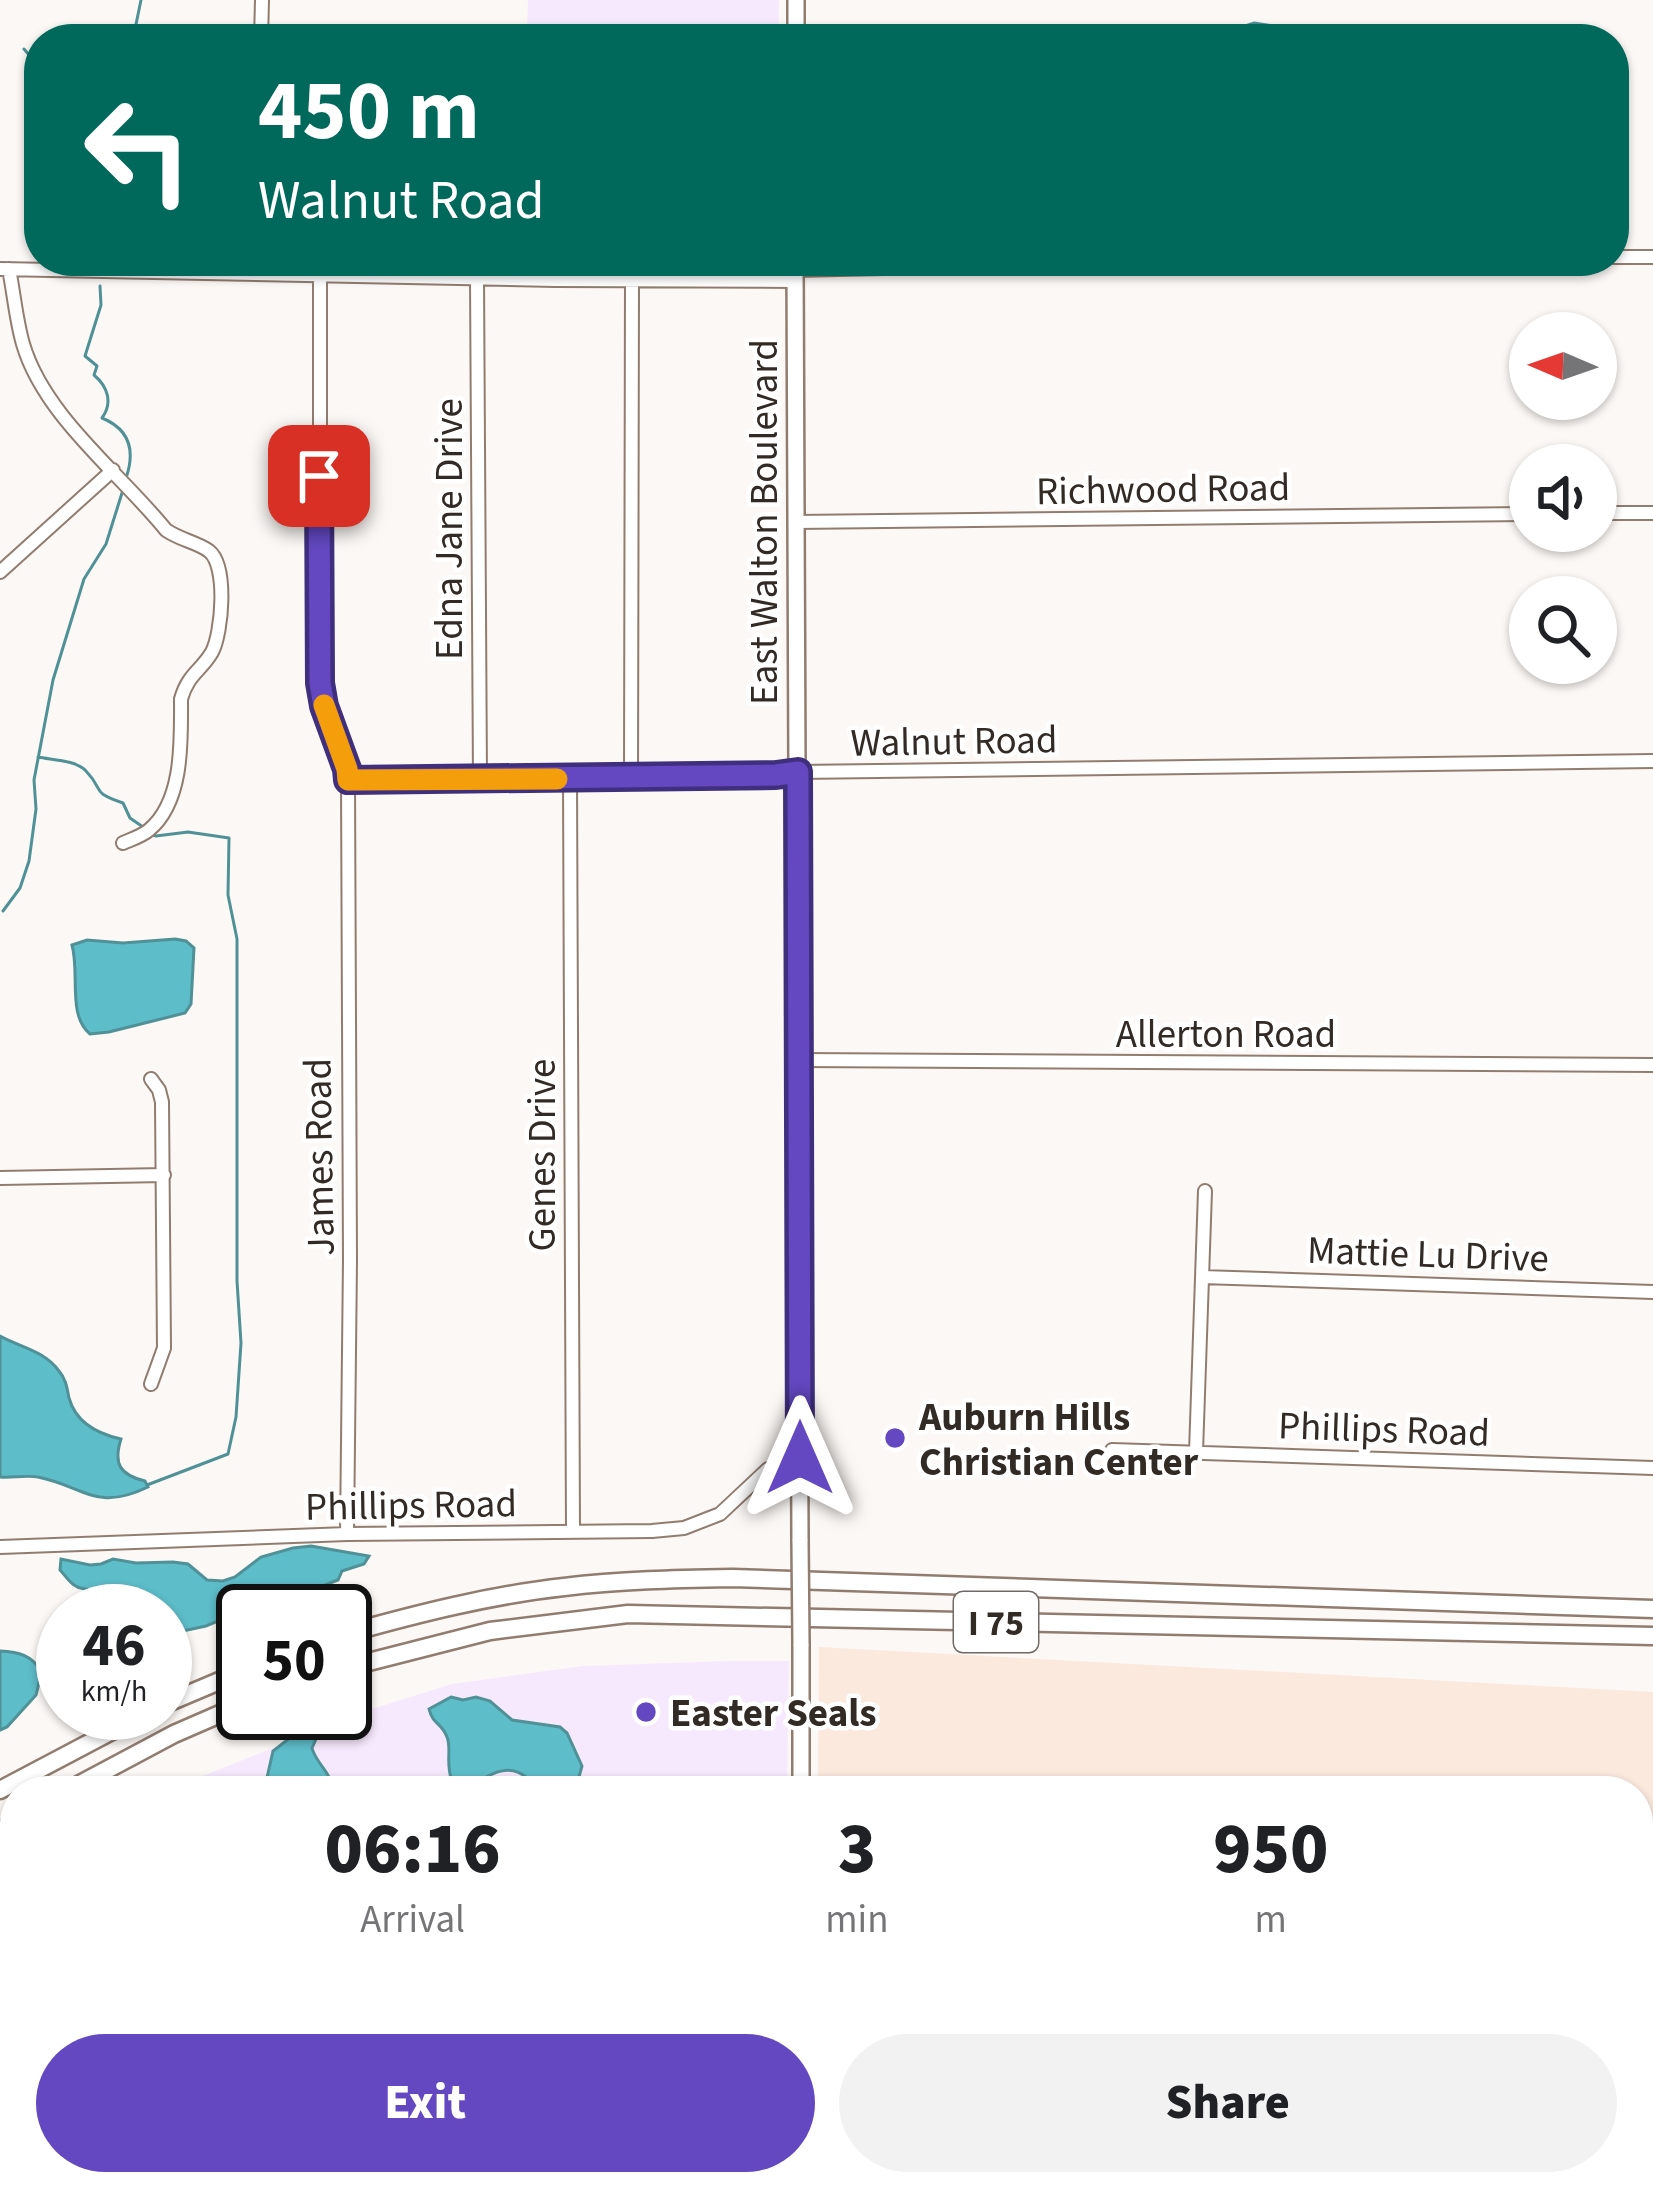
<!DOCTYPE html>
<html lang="en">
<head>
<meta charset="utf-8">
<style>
  body { margin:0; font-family:"Source Sans 3",sans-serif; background:#f2f2f2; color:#202124; height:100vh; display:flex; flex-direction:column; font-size:45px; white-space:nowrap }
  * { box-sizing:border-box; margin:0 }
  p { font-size:39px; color:#757577 }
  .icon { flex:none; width:66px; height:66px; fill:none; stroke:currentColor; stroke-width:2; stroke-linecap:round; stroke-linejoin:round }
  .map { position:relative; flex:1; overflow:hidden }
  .side { position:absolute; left:0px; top:1776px; width:1653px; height:420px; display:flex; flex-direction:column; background:#fff; border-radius:48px 48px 0 0; box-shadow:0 3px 9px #0004 }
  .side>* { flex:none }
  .guide { position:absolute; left:24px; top:24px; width:1605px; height:252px; border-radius:48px; box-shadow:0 3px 9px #0004; background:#00695c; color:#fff; overflow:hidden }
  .needle { width:78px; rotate:272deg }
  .buttons { position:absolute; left:1509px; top:312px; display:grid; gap:24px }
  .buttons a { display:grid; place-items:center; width:108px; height:108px; border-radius:50%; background:#fff; box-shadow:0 3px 9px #0004; font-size:60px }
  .speed { position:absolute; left:36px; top:1584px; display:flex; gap:24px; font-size:60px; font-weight:700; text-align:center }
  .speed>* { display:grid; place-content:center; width:156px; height:156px; border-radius:50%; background:#fff; box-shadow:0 3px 9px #0004; line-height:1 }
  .speed small { font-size:30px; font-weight:400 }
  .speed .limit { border:6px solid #111; border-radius:18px; background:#fff; color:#111 }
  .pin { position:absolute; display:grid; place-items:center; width:102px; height:102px; color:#fff; margin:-51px; border-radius:24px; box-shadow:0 6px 18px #0006 }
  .me { position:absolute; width:132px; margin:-66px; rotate:0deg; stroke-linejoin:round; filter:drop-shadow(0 0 9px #0008) }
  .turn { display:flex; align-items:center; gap:42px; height:252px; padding:0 36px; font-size:54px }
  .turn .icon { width:156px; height:156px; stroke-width:2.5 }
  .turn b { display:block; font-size:84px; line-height:102px }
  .eta { display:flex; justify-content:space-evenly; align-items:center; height:204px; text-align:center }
  .eta b { font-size:72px; font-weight:800; line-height:84px }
  .action { display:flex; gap:24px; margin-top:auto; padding:24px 36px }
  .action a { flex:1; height:138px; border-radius:72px; background:#6348c1; color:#fff; font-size:48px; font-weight:800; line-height:138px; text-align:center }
  .action a+a { background:#f2f2f2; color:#202124 }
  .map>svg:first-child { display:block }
  .commercial { fill:#f7e9fd }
  .built { fill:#fbe9de }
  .education { fill:#fbedd9 }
  .green { fill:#b9f0c5 }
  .water { fill:#5dbdc9; stroke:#509198; stroke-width:3 }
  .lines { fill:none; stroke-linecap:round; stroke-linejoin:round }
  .stream { stroke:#509198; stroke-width:3 }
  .minor-casing { stroke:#917d70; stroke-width:16 }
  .major-casing { stroke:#917d70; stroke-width:20 }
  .highway-casing { stroke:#917d70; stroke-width:21 }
  .minor { stroke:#fff; stroke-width:12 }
  .major { stroke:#fff; stroke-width:15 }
  .highway { stroke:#fff; stroke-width:16 }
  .major-bridge-casing { stroke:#917d70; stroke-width:20; stroke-linecap:butt }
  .major-bridge { stroke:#fff; stroke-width:15 }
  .route-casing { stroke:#402f7d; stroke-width:30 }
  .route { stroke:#6348c1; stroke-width:21 }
  .slow { stroke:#f59e0b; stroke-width:21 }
  .poi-dot { fill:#6348c1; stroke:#fff; stroke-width:4.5 }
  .labels { text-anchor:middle; stroke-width:9; stroke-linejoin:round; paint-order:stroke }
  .shield { fill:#fff; stroke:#706a66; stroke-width:3 }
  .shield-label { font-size:36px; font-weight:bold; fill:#322a25 }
  .street-label { font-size:39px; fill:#322a25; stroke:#fff }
  .poi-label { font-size:39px; font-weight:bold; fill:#322a25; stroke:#fff; text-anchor:start }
</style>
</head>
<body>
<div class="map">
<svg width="1653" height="2196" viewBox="0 0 1653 2196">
  <rect width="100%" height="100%" fill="#fcf8f5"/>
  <path class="commercial" d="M528,0H779L778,39H527Z
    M678,261H771L761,271L678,269Z
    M730,1661H789L787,1791H174L198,1778L362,1712L452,1684L583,1666Z
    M116,2181H205L219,2196H101Z"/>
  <path class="built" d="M819,1647L1653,1692V2188L1272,2181H1638V1791H818Z"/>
  <path class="education" d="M266,261H678V269L266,265Z"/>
  <path class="green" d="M283,2181H323L337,2185L321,2196H291Z"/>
  <path class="water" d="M1254,23L1281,27L1284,39H1238L1236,29Z
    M175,939L186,941L194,948L191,1004L185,1013L109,1032L90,1034C67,1015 80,973 72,945L87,940L123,943Z
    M0,1336C20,1347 45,1351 59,1371C66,1379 67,1388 69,1398C76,1423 98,1434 121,1439C113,1464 120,1475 145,1481L148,1487C96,1512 86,1487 38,1477C26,1475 13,1478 0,1477Z
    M311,1546L369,1556L364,1564L342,1571L338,1580L299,1595L261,1603L206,1626L183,1631L165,1625V1611C137,1611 135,1595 112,1589C98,1585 86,1594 74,1585C68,1581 65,1575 60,1570L61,1559L90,1565L101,1564L113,1559L136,1563L173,1562L188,1564L207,1580L223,1581L235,1577L261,1557L293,1548Z
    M0,1651C20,1652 30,1655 42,1671L36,1695L7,1727L0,1730Z
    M451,1697L463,1700L476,1697L490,1701L512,1720L560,1727L567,1733L582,1766L575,1791H541C514,1760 501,1769 470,1785L452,1781C445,1763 452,1749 447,1737C442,1723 433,1725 429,1709Z
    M312,1733L317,1737L312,1748C316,1764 333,1773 332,1791H264L273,1751L291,1737Z"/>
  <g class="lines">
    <path class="stream" d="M133,39L141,0
      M24,49L30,56L39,52
      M100,286L101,305L85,356L97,366L94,375C108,387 113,403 102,418C129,429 135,449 127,475
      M38,757C52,760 76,760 86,771C106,792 89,791 123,803L130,818L143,827
      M3,911L20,888L29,861L36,809L34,780L53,680L84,579L106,544L122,493
      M147,1485L228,1454L236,1417L241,1343L237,1281V939L228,895L229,838L188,832L156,836L150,834"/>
    <defs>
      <path id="minor" d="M261,39L262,0
        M1614,257H1653
        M0,269L555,280L795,281
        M9,269C14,294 16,320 23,344C44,416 120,473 166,530C180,540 197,542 209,551C228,566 222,633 212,652C201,671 188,674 181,699C181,739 184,801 149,830C142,836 132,839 123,843
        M795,270L1198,261
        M320,276V683L324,706L347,769L348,780L350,1260L347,1534
        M477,279L480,779
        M1596,513H1653
        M796,522L1530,514
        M0,572L113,470
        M570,779L573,1532
        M631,779L632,281
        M348,780L776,775L798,772L1653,761
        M799,1060L1653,1065
        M151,1079L159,1090L162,1102L164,1348L151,1384
        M0,1178L164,1175
        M1202,1277L1653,1292
        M1112,1450L1653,1468
        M1196,1452L1205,1191
        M0,1547L347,1534L652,1531L684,1528L720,1514L768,1469L800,1458
        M0,1997L15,1993
        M1303,2196V2181"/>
      <path id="major" d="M796,39V0
        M795,261L800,1541
        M801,1644V1791
        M0,1884L15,1897
        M0,1931L15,1948
        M222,2181L236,2196
        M276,2181L285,2196
        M352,2181L411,2187L433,2181
        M498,2181L1117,2196
        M328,2196L359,2184"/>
      <path id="highway" d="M345,1634C416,1614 491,1595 564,1587C620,1580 676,1579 733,1578L1653,1609
        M345,1668L490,1631L628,1614L1653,1636
        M165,1704L243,1671
        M0,1790L146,1713
        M67,1791L174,1734L243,1704
        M0,1831L15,1822"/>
    </defs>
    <use href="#minor" class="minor-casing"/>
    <use href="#major" class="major-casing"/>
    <use href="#highway" class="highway-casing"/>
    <use href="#minor" class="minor"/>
    <use href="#major" class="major"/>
    <use href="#highway" class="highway"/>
    <defs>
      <path id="major-bridge" d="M800,1541L801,1644"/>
    </defs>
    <use href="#major-bridge" class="major-bridge-casing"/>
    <use href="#major-bridge" class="major-bridge"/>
  </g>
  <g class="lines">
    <defs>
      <path id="route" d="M319,476L320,683L324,706L347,769L348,780L776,775L798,772L800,1458"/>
    </defs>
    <use href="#route" class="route-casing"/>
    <use href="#route" class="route"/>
    <path class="slow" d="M324,705L347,769L348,780L557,779"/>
  </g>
  <g class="poi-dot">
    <circle cx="895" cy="1438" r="12"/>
    <circle cx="646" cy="1712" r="12"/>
  </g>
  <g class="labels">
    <rect class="shield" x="954" y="1592" width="84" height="60" rx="9"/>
    <g class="shield-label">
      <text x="996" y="1635">I 75</text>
    </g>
    <g class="street-label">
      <text transform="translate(1163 488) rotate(-1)" y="14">Richwood Road</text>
      <text transform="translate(763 522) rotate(-90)" y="14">East Walton Boulevard</text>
      <text transform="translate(448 529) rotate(-90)" y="14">Edna Jane Drive</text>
      <text transform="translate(954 740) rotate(-1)" y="14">Walnut Road</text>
      <text x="1226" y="1047">Allerton Road</text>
      <text transform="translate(541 1155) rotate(-90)" y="14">Genes Drive</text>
      <text transform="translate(318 1157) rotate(-91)" y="14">James Road</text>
      <text transform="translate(1428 1253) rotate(2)" y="14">Mattie Lu Drive</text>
      <text transform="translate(1384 1428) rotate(2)" y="14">Phillips Road</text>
      <text transform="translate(411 1504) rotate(-1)" y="14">Phillips Road</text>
    </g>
    <g class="poi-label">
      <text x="919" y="1430">Auburn Hills<tspan x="919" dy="45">Christian Center</tspan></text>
      <text x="670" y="1726">Easter Seals</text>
    </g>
  </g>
</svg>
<div class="buttons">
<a><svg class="needle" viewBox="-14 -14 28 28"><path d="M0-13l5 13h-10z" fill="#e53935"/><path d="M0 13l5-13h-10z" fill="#757577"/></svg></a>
<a><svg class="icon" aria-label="sound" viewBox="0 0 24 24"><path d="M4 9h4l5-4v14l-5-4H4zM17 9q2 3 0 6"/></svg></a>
<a><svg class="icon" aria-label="search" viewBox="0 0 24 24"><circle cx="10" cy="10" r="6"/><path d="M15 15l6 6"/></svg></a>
</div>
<div class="speed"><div>46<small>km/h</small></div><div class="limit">50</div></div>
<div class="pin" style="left:319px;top:476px;background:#d93025"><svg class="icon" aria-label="arrive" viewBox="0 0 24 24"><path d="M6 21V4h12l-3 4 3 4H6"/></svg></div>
<svg class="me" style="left:800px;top:1458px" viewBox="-20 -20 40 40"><path d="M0-17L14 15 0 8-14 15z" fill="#6348c1" stroke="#fff" stroke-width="4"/></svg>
<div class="guide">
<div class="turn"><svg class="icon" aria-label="left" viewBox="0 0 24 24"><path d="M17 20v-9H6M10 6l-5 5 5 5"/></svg><div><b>450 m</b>Walnut Road</div></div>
</div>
<section class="side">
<div class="eta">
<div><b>06:16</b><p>Arrival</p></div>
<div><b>3</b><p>min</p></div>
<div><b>950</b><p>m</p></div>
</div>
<div class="action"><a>Exit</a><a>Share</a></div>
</section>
</div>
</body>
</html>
